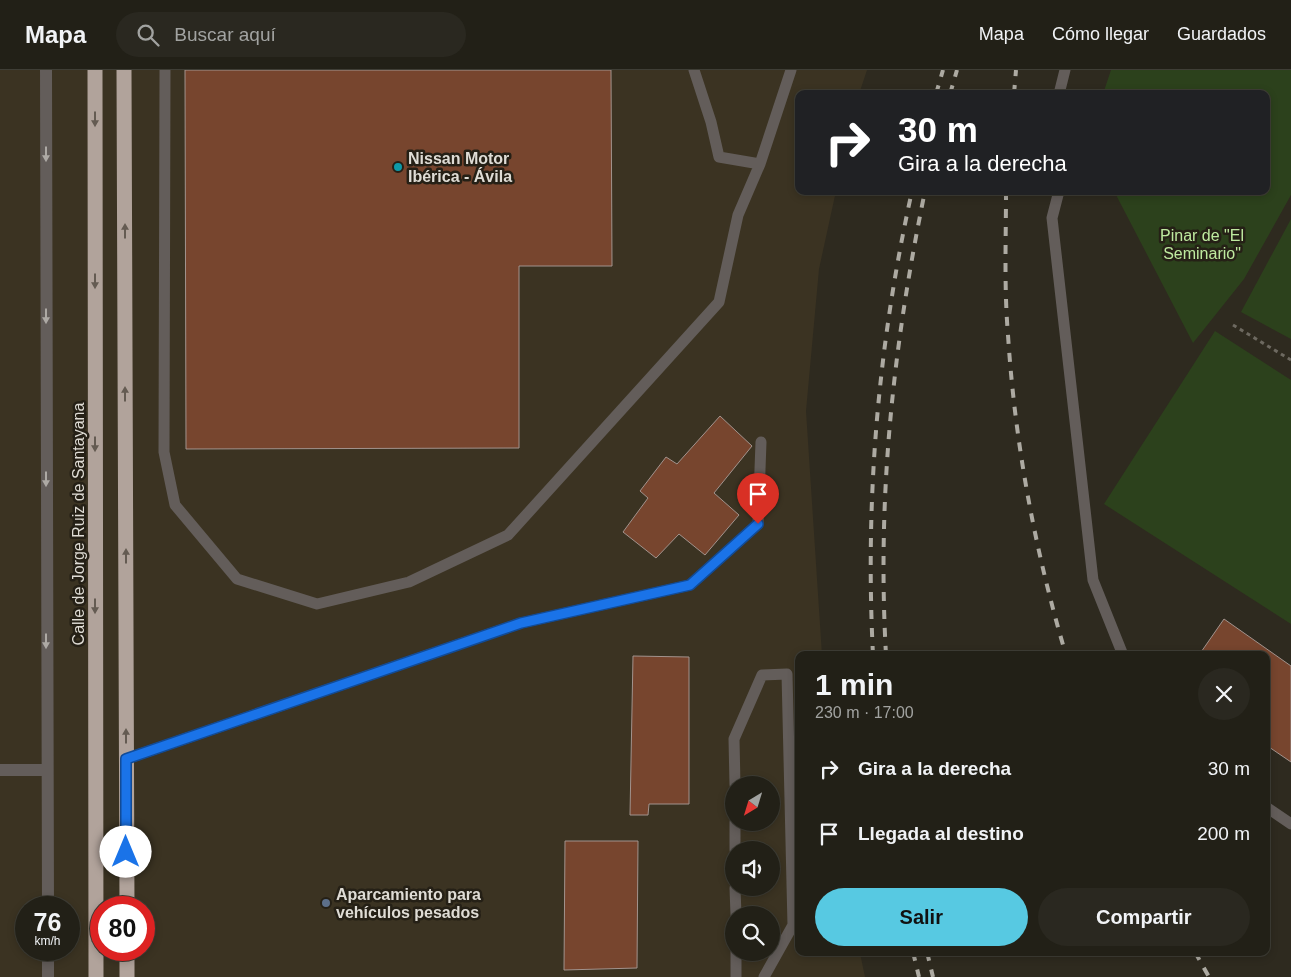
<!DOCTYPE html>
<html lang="es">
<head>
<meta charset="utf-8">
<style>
  body { margin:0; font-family:Arial,sans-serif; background:#2a2820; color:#f1f3f6; height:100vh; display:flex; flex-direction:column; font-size:19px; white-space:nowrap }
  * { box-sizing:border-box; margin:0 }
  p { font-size:16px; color:#a2a3a1 }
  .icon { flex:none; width:28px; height:28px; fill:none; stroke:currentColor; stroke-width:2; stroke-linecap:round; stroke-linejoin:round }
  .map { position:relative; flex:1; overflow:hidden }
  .details { position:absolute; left:795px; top:581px; width:475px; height:305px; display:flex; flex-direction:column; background:#222017; border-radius:10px; box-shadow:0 2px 8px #0003,0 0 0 1px #3f3e36 }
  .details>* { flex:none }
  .top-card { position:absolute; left:795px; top:20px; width:475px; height:105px; border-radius:10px; box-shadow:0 2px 8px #0003,0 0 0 1px #3f3e36; background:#202124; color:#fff; overflow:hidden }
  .needle { width:32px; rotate:218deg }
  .controls { position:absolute; left:725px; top:706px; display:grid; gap:10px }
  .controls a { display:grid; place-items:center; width:55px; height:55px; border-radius:50%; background:#222017; box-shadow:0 2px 8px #0003,0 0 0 1px #3f3e36; font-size:25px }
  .speed { position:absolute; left:15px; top:826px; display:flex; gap:10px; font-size:25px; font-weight:700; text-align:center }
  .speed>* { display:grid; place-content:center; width:65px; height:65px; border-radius:50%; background:#222017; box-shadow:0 2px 8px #0003,0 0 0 1px #3f3e36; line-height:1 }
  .speed small { font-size:12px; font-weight:400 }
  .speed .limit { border:8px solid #d22; background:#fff; color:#111 }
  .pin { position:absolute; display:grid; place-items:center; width:42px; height:42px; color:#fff; margin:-51px -21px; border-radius:50% 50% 50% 0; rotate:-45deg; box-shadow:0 0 5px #0007 }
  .pin .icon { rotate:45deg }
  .me { position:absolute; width:55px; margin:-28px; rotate:0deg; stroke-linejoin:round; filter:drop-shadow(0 0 4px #0008) }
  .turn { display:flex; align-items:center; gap:18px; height:105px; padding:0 20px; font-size:22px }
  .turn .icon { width:65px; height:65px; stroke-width:2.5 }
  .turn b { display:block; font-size:35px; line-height:42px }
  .round { display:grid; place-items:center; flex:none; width:52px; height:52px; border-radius:26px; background:#2a2820 }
  .head { display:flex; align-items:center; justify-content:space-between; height:85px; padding:0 20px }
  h1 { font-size:30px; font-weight:700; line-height:38px }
  .primary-button { display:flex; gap:10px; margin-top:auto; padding:10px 20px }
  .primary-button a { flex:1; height:58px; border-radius:30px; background:#57c9e2; color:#111; font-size:20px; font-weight:700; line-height:58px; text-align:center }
  .primary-button a+a { background:#2a2820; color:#f1f3f6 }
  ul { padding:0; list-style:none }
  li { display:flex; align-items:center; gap:15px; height:65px; padding:0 20px }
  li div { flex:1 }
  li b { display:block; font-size:19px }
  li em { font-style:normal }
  header { display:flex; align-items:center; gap:30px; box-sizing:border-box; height:70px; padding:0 25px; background:#222017; border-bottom:1px solid #3f3e36 }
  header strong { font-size:24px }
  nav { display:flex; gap:28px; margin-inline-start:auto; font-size:18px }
  .search { width:350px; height:45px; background:#2a2820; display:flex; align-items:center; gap:12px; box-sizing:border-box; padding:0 18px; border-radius:28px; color:#a2a3a1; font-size:19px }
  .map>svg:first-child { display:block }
  .built { fill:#3b3322; fill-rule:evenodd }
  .green { fill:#2c411c }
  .building { fill:#77452e; stroke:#a2938d }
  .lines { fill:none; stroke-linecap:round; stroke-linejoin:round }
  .path { stroke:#6d6960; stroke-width:3; stroke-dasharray:4 4; stroke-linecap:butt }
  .lane { stroke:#635d5a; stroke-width:11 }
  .street { stroke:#635d5a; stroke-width:12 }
  .highway { stroke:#b1a39b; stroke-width:15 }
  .rail { stroke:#adaaa2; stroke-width:4; stroke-dasharray:9 9; stroke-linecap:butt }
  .oneway { fill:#645b52 }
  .oneway2 { fill:#ada9a4 }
  .route-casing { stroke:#114b97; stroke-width:12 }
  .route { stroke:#1a73e8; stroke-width:9 }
  .culture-dot { fill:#0f9aa8; stroke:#252016; stroke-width:2 }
  .service-dot { fill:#5c6f8a; stroke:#252016; stroke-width:2 }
  .labels { text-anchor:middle; stroke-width:5; stroke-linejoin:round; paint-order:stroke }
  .poi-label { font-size:16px; font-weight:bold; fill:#dfdcd5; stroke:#252016; text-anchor:start }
  .park-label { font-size:16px; fill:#bee99f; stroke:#252016 }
  .street-label { font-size:16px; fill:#dfdcd5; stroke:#252016 }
</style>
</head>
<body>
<header>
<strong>Mapa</strong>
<div class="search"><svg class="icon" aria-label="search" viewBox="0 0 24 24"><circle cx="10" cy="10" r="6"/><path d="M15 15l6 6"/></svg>Buscar aquí</div>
<nav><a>Mapa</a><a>Cómo llegar</a><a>Guardados</a></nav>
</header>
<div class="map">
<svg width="1291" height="907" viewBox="0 0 1291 907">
  <rect width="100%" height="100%" fill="#2e2a1f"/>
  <path class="built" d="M0,0H867L859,24H799V121H836L819,199L806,341L822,585H799V882L860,883L865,907H0ZM734,715H771V752H734ZM734,780H771V818H734ZM26,838H69V880H26ZM101,838H144V880H101ZM734,845H771V882H734Z"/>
  <path class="green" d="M1111,0H1291V125L1244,209L1193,273L1114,121H1266V24H1103Z
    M1291,149V269L1241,242Z
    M1215,261L1291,310V554L1104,434Z"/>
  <path class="building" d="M185,0H611L612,196H519V378L186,379Z
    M720,346L752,376L714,423L739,445L705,485L679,464L656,488L623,462L648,428L640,421L666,387L677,394Z
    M1224,549L1291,596V692L1266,675V585H1199Z
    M633,586L689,587V734H649L648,745H630Z
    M565,771H638L637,898L564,900Z"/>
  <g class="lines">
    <path class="path" d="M1233,255L1291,290"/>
    <path class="lane" d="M165,0L164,382L175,435L237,509L317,534L409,512L508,465L719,232L738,145L760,94L791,0
      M694,0L711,52L719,87L760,94
      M1059,24L1065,0
      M1059,121L1052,148L1093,510L1123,585
      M126,689L521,553L690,515L758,454L761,372
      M735,715L734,669L762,605L787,604L793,855L764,907
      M1266,737L1291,754
      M735,752V780
      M735,818L736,845
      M736,882V907"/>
    <path class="street" d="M46,0L48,838
      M0,700H46
      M48,880V907"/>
    <path class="highway" d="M95,0L96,907
      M124,0L127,838
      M127,880V907"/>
    <path class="rail" d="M936,24L943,0
      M950,24L957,0
      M1014,24L1016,0
      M1006,121C1006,169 1004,217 1008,265C1015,374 1035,481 1066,585
      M873,585C865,429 878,274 912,121
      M886,585C877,427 893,276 925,121
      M913,882L919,907
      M927,882L933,907
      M1195,882L1209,907"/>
  </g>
  <defs><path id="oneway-solid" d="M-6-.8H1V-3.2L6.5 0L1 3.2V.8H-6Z" transform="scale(1.25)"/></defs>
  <g class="oneway">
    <use href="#oneway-solid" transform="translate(95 49) rotate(90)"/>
    <use href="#oneway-solid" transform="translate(125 161) rotate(-90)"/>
    <use href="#oneway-solid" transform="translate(95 211) rotate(90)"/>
    <use href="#oneway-solid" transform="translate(125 324) rotate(-90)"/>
    <use href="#oneway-solid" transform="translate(95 374) rotate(90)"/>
    <use href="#oneway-solid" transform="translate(126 486) rotate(-90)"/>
    <use href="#oneway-solid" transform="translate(95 536) rotate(90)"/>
    <use href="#oneway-solid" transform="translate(126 666) rotate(-90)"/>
  </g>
  <g class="oneway2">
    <use href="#oneway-solid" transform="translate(46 84) rotate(90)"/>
    <use href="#oneway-solid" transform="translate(46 246) rotate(90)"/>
    <use href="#oneway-solid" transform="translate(46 409) rotate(90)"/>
    <use href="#oneway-solid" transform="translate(46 571) rotate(90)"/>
  </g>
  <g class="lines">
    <defs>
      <path id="route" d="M126,782V689L521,553L690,515L758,454"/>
    </defs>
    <use href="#route" class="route-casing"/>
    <use href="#route" class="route"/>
  </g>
  <circle class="culture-dot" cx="398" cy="97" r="5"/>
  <circle class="service-dot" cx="326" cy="833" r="5"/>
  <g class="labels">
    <g class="poi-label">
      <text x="408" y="94">Nissan Motor<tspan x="408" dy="18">Ibérica - Ávila</tspan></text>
      <text x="336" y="830">Aparcamiento para<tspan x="336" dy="18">vehículos pesados</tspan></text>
    </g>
    <g class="park-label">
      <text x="1202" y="171">Pinar de "El<tspan x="1202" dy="18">Seminario"</tspan></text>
    </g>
    <g class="street-label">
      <text transform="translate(78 454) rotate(-90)" y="6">Calle de Jorge Ruiz de Santayana</text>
    </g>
  </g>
</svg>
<div class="controls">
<a><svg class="needle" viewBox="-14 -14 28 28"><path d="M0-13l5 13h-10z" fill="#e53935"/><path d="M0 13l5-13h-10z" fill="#a2a3a1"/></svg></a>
<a><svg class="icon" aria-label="sound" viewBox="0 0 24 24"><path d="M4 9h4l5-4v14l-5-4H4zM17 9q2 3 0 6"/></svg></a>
<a><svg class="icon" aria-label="search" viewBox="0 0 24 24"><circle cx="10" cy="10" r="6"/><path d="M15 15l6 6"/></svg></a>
</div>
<div class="speed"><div>76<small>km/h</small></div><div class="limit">80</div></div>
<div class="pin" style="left:758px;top:454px;background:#d93025"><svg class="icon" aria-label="arrive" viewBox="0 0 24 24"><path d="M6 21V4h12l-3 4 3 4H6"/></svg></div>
<svg class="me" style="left:126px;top:782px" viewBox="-20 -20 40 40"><circle r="19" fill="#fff"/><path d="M0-13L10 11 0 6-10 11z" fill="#1a73e8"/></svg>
<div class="top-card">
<div class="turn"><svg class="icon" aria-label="right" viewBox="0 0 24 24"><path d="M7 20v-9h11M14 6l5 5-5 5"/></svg><div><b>30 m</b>Gira a la derecha</div></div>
</div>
<section class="details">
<div class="head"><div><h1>1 min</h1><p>230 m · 17:00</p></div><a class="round"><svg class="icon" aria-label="close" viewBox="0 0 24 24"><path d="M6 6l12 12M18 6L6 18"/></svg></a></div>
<ul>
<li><svg class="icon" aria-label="right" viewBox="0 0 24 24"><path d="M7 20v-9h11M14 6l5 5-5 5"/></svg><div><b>Gira a la derecha</b></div><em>30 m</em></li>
<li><svg class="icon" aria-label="arrive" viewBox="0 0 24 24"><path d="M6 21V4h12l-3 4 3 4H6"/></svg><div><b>Llegada al destino</b></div><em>200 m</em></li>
</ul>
<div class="primary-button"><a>Salir</a><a>Compartir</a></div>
</section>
</div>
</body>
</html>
